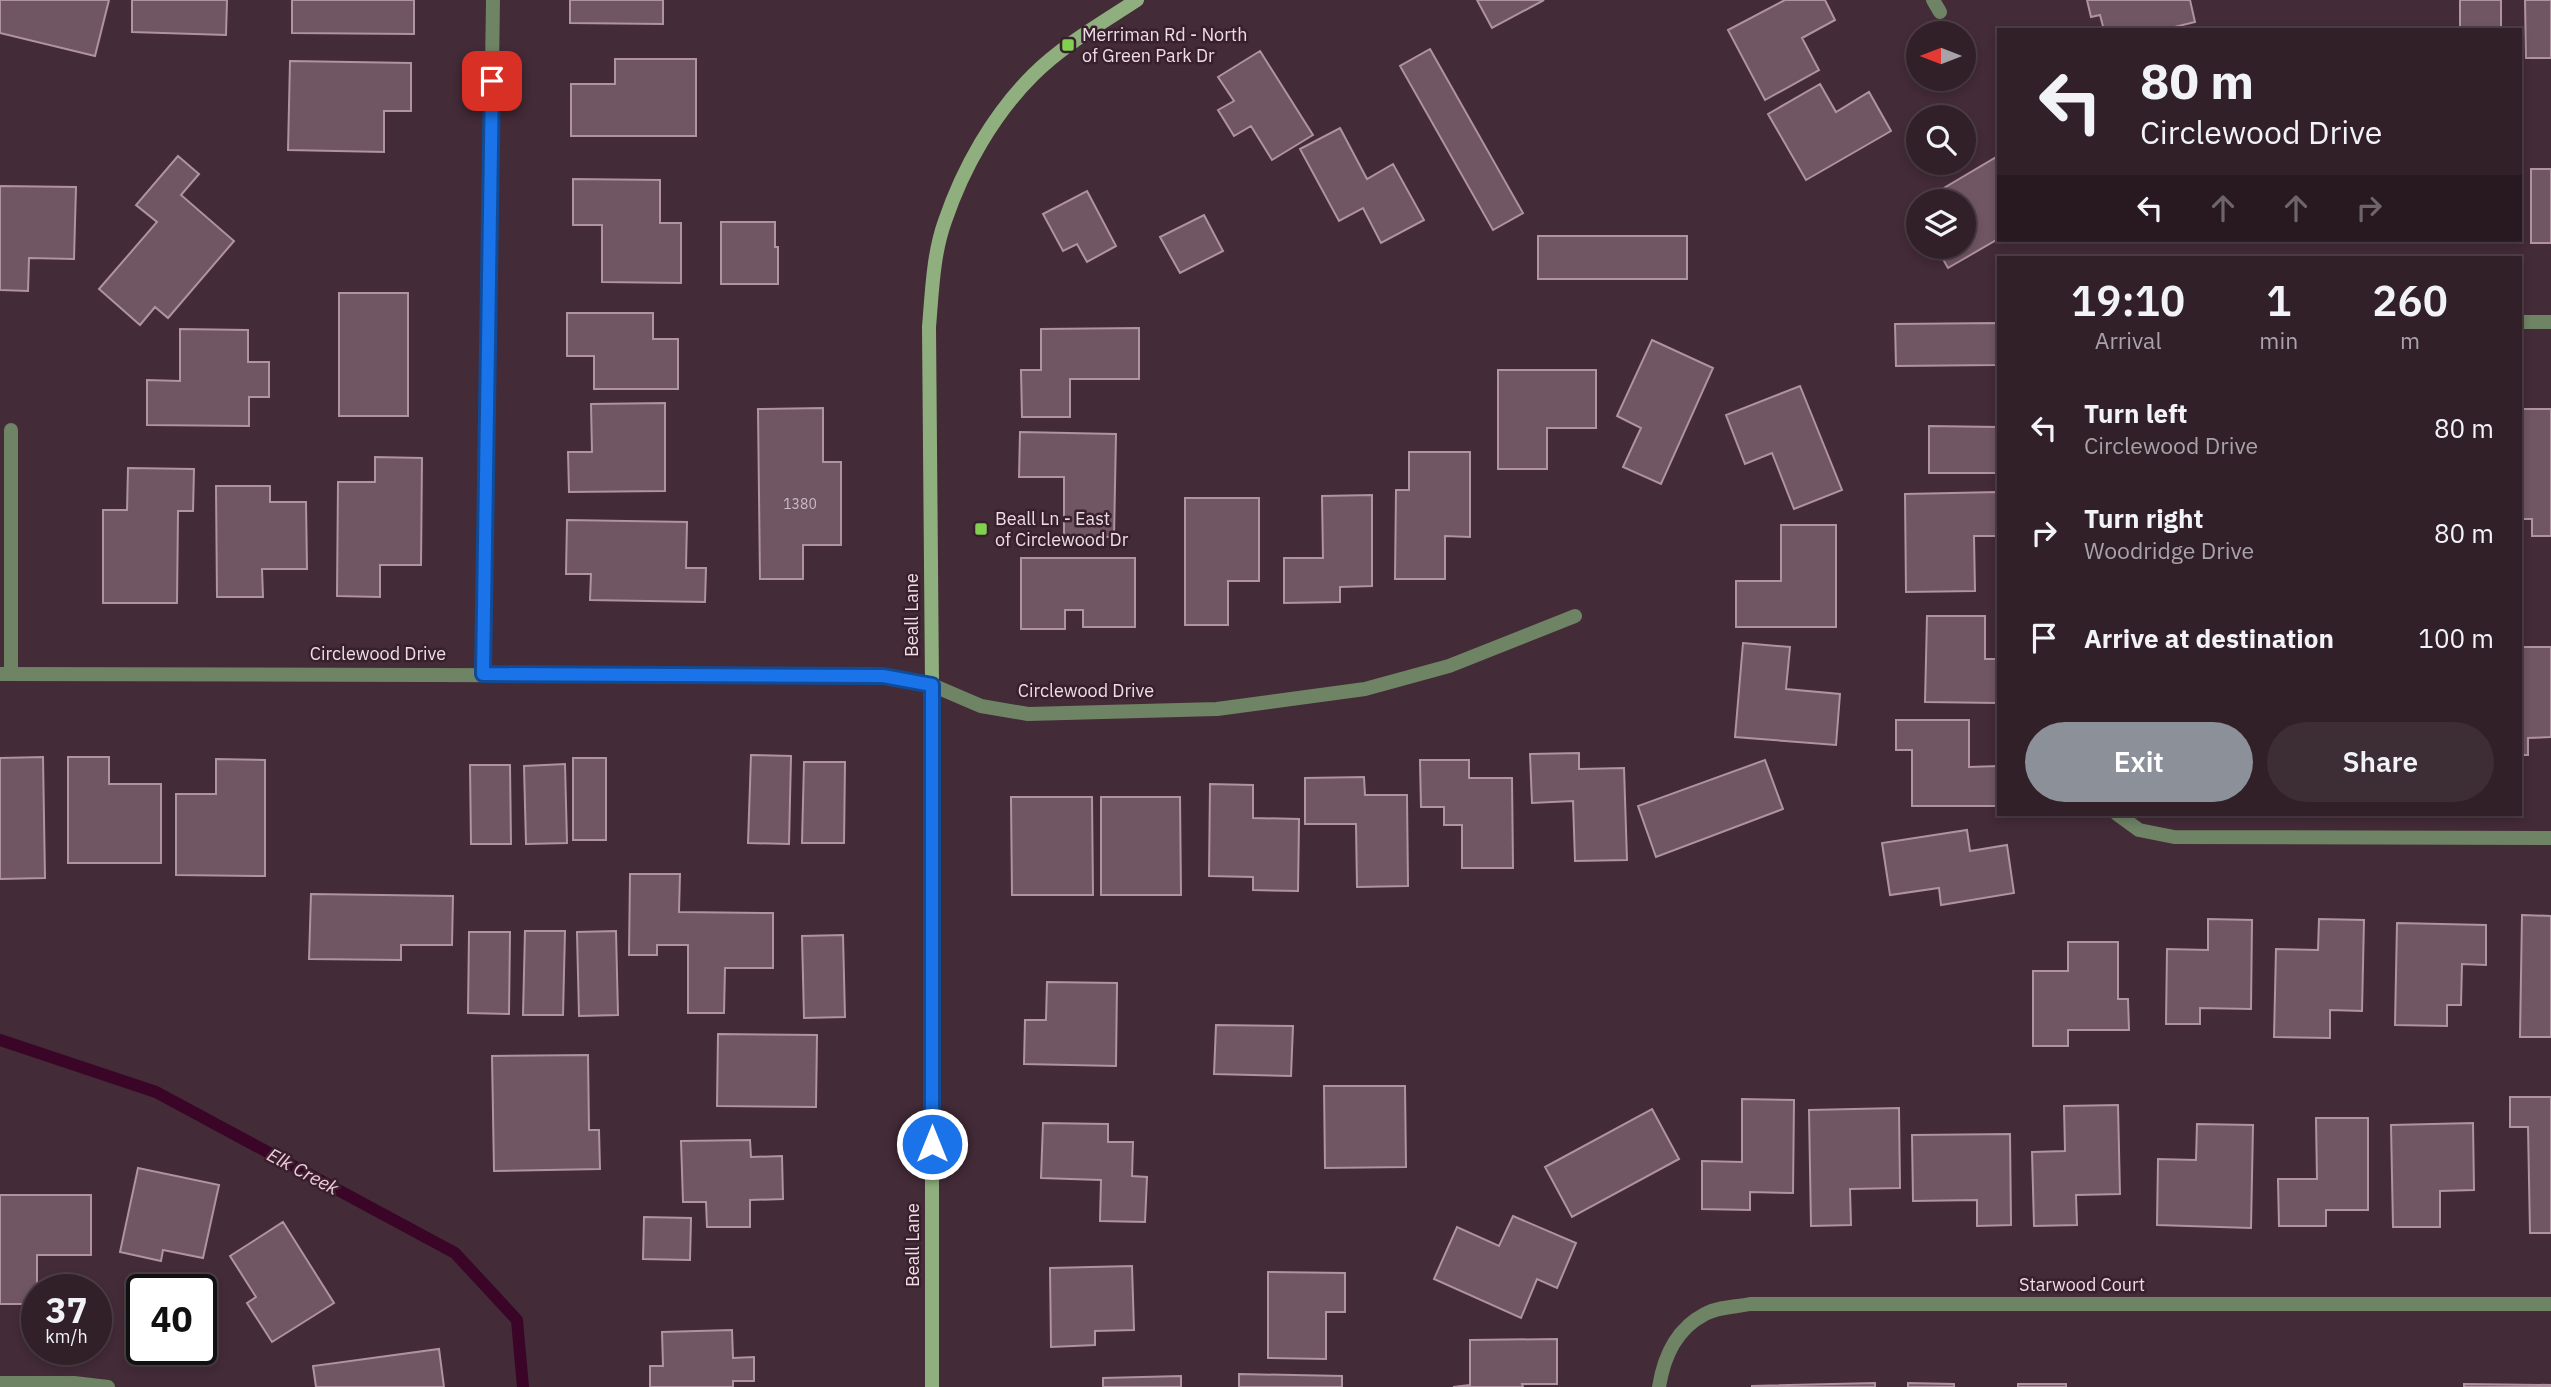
<!DOCTYPE html>
<html lang="en">
<head>
<meta charset="utf-8">
<style>
  body { margin:0; font-family:"IBM Plex Sans",sans-serif; background:#3d2d35; color:#f1f3f6; height:100vh; display:flex; flex-direction:column; font-size:26px; white-space:nowrap }
  * { box-sizing:border-box; margin:0 }
  p { font-size:23px; color:#a8a3a8 }
  .icon { flex:none; width:38px; height:38px; fill:none; stroke:currentColor; stroke-width:2; stroke-linecap:round; stroke-linejoin:round }
  .map { position:relative; flex:1; overflow:hidden }
  .side { position:absolute; left:1997px; top:256px; width:525px; height:560px; display:flex; flex-direction:column; background:#322029; border-radius:0px; box-shadow:0 4px 10px #0003,0 0 0 2px #4d3e46 }
  .side>* { flex:none }
  .guide { position:absolute; left:1997px; top:28px; width:525px; height:214px; border-radius:0px; box-shadow:0 4px 10px #0003,0 0 0 2px #4d3e46; background:#322029; color:#f1f3f6; overflow:hidden }
  .needle { width:46px; rotate:270deg }
  .controls { position:absolute; left:1906px; top:21px; display:grid; gap:14px }
  .controls a { display:grid; place-items:center; width:70px; height:70px; border-radius:50%; background:#322029; box-shadow:0 4px 10px #0003,0 0 0 2px #4d3e46; font-size:35px }
  .speed { position:absolute; left:21px; top:1274px; display:flex; gap:14px; font-size:35px; font-weight:700; text-align:center }
  .speed>* { display:grid; place-content:center; width:91px; height:91px; border-radius:50%; background:#322029; box-shadow:0 4px 10px #0003,0 0 0 2px #4d3e46; line-height:1 }
  .speed small { font-size:18px; font-weight:400 }
  .speed .limit { border:4px solid #111; border-radius:10px; background:#fff; color:#111 }
  .pin { position:absolute; display:grid; place-items:center; width:60px; height:60px; color:#fff; margin:-30px; border-radius:14px; box-shadow:0 4px 10px #0006 }
  .me { position:absolute; width:77px; margin:-38px; rotate:0deg; stroke-linejoin:round; filter:drop-shadow(0 0 5px #0008) }
  .turn { display:flex; align-items:center; gap:24px; height:147px; padding:0 28px; font-size:32px }
  .turn .icon { width:91px; height:91px; stroke-width:2.5 }
  .turn b { display:block; font-size:49px; line-height:60px }
  .lanes { display:flex; align-items:center; height:66px; padding:0 28px; background:#0003; justify-content:center; gap:35px; direction:ltr }
  .lanes .off { opacity:.35 }
  .eta { display:flex; justify-content:space-evenly; align-items:center; height:119px; text-align:center }
  .eta b { font-size:42px; font-weight:600; line-height:49px }
  .primary-button { display:flex; gap:14px; margin-top:auto; padding:14px 28px }
  .primary-button a { flex:1; height:80px; border-radius:42px; background:#8c9099; color:#fff; font-size:28px; font-weight:600; line-height:80px; text-align:center }
  .primary-button a+a { background:#3d2d35; color:#f1f3f6 }
  ul { padding:0; list-style:none }
  li { display:flex; align-items:center; gap:21px; height:105px; padding:0 28px }
  li div { flex:1 }
  li b { display:block; font-size:26px }
  li em { font-style:normal }
  .map>svg:first-child { display:block }
  .lines { fill:none; stroke-linecap:round; stroke-linejoin:round }
  .stream { stroke:#3a0526; stroke-width:12 }
  .building { fill:#705562; stroke:#b092a0; stroke-width:2 }
  .street { stroke:#6f8365; stroke-width:14 }
  .secondary { stroke:#90af7f; stroke-width:14 }
  .route-casing { stroke:#114b97; stroke-width:18 }
  .route { stroke:#1a73e8; stroke-width:12 }
  .poi-dot { fill:#82d04f; stroke:#38212d; stroke-width:2.5 }
  .labels { text-anchor:middle; stroke-width:5; stroke-linejoin:round; paint-order:stroke }
  .number-label { font-size:14px; fill:#cebbc4 }
  .poi-label { font-size:18px; fill:#eedde5; stroke:#38212d; text-anchor:start }
  .street-label { font-size:18px; fill:#eedde5; stroke:#38212d }
  .water-label { font-size:19px; font-style:italic; fill:#f3c7dd; stroke:#38212d }
</style>
</head>
<body>
<div class="map">
<svg width="2551" height="1387" viewBox="0 0 2551 1387">
  <rect width="100%" height="100%" fill="#432b37"/>
  <g class="lines">
    <path class="stream" d="M0,1040L156,1092L455,1253L517,1320L523,1387"/>
  </g>
  <path class="building" d="M0,0H109L95,56L0,33Z
    M132,0H227L226,35L132,32Z
    M292,0H414V34L292,33Z
    M570,0H663V24L570,23Z
    M1477,0H1544L1492,28Z
    M1785,0H1825L1835,20L1802,38L1819,70L1765,100L1728,30Z
    M2087,0H2190L2195,22L2162,30H2104L2100,15L2091,17Z
    M2460,0H2501V30H2460Z
    M2525,0H2551V58H2526Z
    M1430,49L1523,213L1493,230L1400,66Z
    M1260,51L1313,135L1272,160L1251,126L1234,136L1218,110L1234,101L1218,77Z
    M615,59H696V136H571V84H615Z
    M290,61L411,63V111H384V152L288,150Z
    M1820,84L1836,112L1869,92L1891,131L1806,180L1768,114Z
    M1340,128L1367,179L1393,164L1424,220L1381,243L1363,208L1339,221L1300,149Z
    M178,156L199,174L181,195L234,241L168,318L155,307L140,325L99,289L157,222L136,205Z
    M1998,156V239L1948,268L1936,247H1964V201H1922Z
    M2531,169H2551V243H2531Z
    M573,179L660,180V223H681V283L602,282V225H573Z
    M0,186L76,187L74,259L29,258L28,291L0,290Z
    M1087,191L1116,246L1087,262L1077,244L1063,251L1043,214Z
    M1204,215L1223,251L1180,273L1160,237Z
    M721,222H775V247H778V284H721Z
    M1538,236H1687V279H1538Z
    M339,293H408V416H339Z
    M567,313H653V339H678V389H594V356H567Z
    M1996,323V365L1896,366L1895,324Z
    M1139,328V379H1070V417H1022L1021,370H1041V329Z
    M180,329L248,330V362H269V397H249V426L147,425V380L180,381Z
    M1652,340L1713,368L1661,484L1623,467L1641,428L1617,416Z
    M1498,370H1596V428H1547V469H1498Z
    M1800,386L1842,490L1794,509L1772,453L1745,464L1726,415Z
    M665,403V491L569,492L568,452H592L591,404Z
    M823,408V462H841V545H803V579H760L758,409Z
    M2522,409H2551V536H2532V519H2520V428H2522Z
    M1929,426L1998,427L1997,473H1929Z
    M1020,432L1116,434L1114,537L1064,536V477H1019Z
    M1409,452H1470V537L1445,536V579H1395L1396,490H1409Z
    M375,457L422,458L421,565H380V597L337,596L338,482H375Z
    M128,468L194,469L193,511H178L177,603H103V510H127Z
    M216,486H270V502H306L307,569H262L263,597H217Z
    M1998,492V536H1974L1975,591L1906,592L1905,494Z
    M1372,495V586L1340,587V602L1284,603V558H1323L1322,496Z
    M1185,498H1259V581H1228V625H1185Z
    M567,520L687,522L686,568H706L705,602L590,600L591,574H566Z
    M1781,525H1836V627H1736V581H1781Z
    M1021,558H1135V627H1083V610H1065V629H1021Z
    M1927,616H1985V659H1998V703L1925,702Z
    M1743,643L1790,647L1786,689L1840,694L1836,745L1735,737Z
    M2520,647H2551V737L2528,738V755H2520Z
    M1896,720H1969V767L1998,766V806H1912V750H1896Z
    M1579,753V769L1624,768L1627,860L1575,861L1573,801L1532,803L1530,754Z
    M751,755L791,756L789,844L748,843Z
    M43,757L45,878L0,879V758Z
    M68,757H109V784H161V863H68Z
    M573,758H606V840H573Z
    M216,759L265,760V876L176,875V794H216Z
    M1420,760H1469V778H1512L1513,868H1462V825H1444V807H1421Z
    M1765,760L1783,809L1656,857L1638,806Z
    M804,762H845L844,843H802Z
    M565,764L567,843L526,844L524,766Z
    M470,765H510L511,844H471Z
    M1364,777L1365,795H1407L1408,886L1357,887L1356,824H1305V778Z
    M1210,784L1253,785V818L1299,819L1298,891L1253,890V877L1209,876Z
    M1011,797H1092L1093,895H1012Z
    M1101,797H1180L1181,895H1101Z
    M1967,830L1970,851L2007,845L2014,893L1941,905L1939,888L1890,895L1882,843Z
    M630,874H680L679,912L773,913V968H725L724,1013H688V945H657V955H629Z
    M311,894L453,896L452,945H401V960L309,959Z
    M2522,915L2551,916V1037H2520Z
    M2208,919L2252,920L2251,1009L2200,1008V1024H2166L2167,949L2208,950Z
    M2319,919L2364,920L2362,1011L2330,1010V1038L2274,1037L2276,949L2318,950Z
    M2397,923L2486,925V965L2462,964L2461,1005H2447V1026L2395,1025Z
    M525,931H565L563,1015H523Z
    M616,931L618,1015L579,1016L577,932Z
    M469,932H510L509,1014L468,1013Z
    M843,935L845,1017L804,1018L802,936Z
    M2068,942H2118V999H2128L2129,1030H2068V1046H2033V971H2068Z
    M1047,982L1117,983L1116,1066L1024,1064L1025,1020H1046Z
    M1216,1025L1293,1026L1291,1076L1214,1074Z
    M718,1034L817,1035L816,1107L717,1106Z
    M588,1055L589,1130H599L600,1169L494,1171L492,1056Z
    M1324,1086H1405L1406,1167L1325,1168Z
    M2510,1097H2551V1233H2530L2528,1127H2510Z
    M1742,1099L1794,1100L1793,1193L1750,1192V1210L1702,1209V1161L1742,1162Z
    M2118,1105L2120,1194L2076,1195L2077,1225L2034,1226L2032,1152L2065,1151L2064,1106Z
    M1899,1108L1900,1188L1850,1189L1851,1225L1811,1226L1809,1110Z
    M1652,1109L1679,1159L1572,1217L1545,1167Z
    M2316,1118H2368V1210H2326V1226H2279L2278,1179H2317Z
    M1043,1123L1108,1124V1142H1133L1132,1176L1147,1177L1145,1222L1100,1221L1101,1180L1041,1178Z
    M2473,1123L2474,1190L2440,1191V1227H2393L2391,1125Z
    M2197,1124L2253,1125L2251,1228L2157,1225L2158,1159L2196,1160Z
    M2010,1134L2011,1225L1977,1226V1200L1913,1201L1912,1135Z
    M750,1140L751,1157L782,1156L783,1199L750,1200V1227H707L706,1202H683L681,1141Z
    M138,1168L219,1185L203,1258L163,1250L161,1261L120,1252Z
    M0,1195H91V1255H37V1304H0Z
    M1513,1216L1576,1243L1557,1288L1537,1279L1521,1318L1434,1279L1457,1227L1499,1246Z
    M644,1217L691,1218L690,1260L643,1259Z
    M283,1222L334,1303L272,1342L247,1303L256,1297L230,1256Z
    M1132,1266L1134,1330L1095,1331V1345L1051,1347L1050,1268Z
    M1268,1272L1345,1273V1312H1326V1359L1268,1358Z
    M732,1330L733,1358L754,1357V1381H733V1387H650V1366H663L662,1332Z
    M1557,1339V1384H1522L1523,1387H1453L1470,1385V1340Z
    M439,1349L444,1387H316L313,1366Z
    M1239,1374L1342,1376V1387H1239Z
    M1181,1376V1387H1103V1378Z
    M1875,1383V1387H1752V1386Z
    M1908,1383L1954,1384V1387H1908Z
    M2018,1384H2066V1387H2018Z
    M2464,1384L2551,1385V1387H2464Z"/>
  <g class="lines">
    <path class="street" d="M1933,0L1940,12
      M2520,322H2551
      M11,430V674
      M0,674L883,676L932,685L981,706L1028,714L1217,709L1365,689L1449,666L1575,616
      M483,674L493,0
      M2117,814L2139,830L2174,837L2551,838
      M0,1383H74L108,1387
      M1659,1387C1664,1356 1676,1329 1705,1314C1717,1307 1736,1307 1750,1304H2551"/>
    <path class="secondary" d="M932,1387V685L929,327C932,292 933,254 945,221C963,168 993,115 1033,75C1063,45 1102,23 1137,0"/>
  </g>
  <g class="lines">
    <defs>
      <path id="route" d="M492,81L483,674L883,676L932,685V1144"/>
    </defs>
    <use href="#route" class="route-casing"/>
    <use href="#route" class="route"/>
  </g>
  <g class="poi-dot">
    <rect x="1061" y="38" width="14" height="14" rx="3.5"/>
    <rect x="974" y="522" width="14" height="14" rx="3.5"/>
  </g>
  <g class="labels">
    <g class="number-label">
      <text x="800" y="509">1380</text>
    </g>
    <g class="poi-label">
      <text x="1082" y="41">Merriman Rd - North<tspan x="1082" dy="21">of Green Park Dr</tspan></text>
      <text x="995" y="525">Beall Ln - East<tspan x="995" dy="21">of Circlewood Dr</tspan></text>
    </g>
    <g class="street-label">
      <text transform="translate(912 615) rotate(-90)" y="6">Beall Lane</text>
      <text x="378" y="660">Circlewood Drive</text>
      <text x="1086" y="697">Circlewood Drive</text>
      <text transform="translate(913 1245) rotate(-90)" y="6">Beall Lane</text>
      <text x="2082" y="1291">Starwood Court</text>
    </g>
    <g class="water-label">
      <text transform="translate(303 1171) rotate(28)" y="7">Elk Creek</text>
    </g>
  </g>
</svg>
<div class="controls">
<a><svg class="needle" viewBox="-14 -14 28 28"><path d="M0-13l5 13h-10z" fill="#e53935"/><path d="M0 13l5-13h-10z" fill="#a8a3a8"/></svg></a>
<a><svg class="icon" aria-label="search" viewBox="0 0 24 24"><circle cx="10" cy="10" r="6"/><path d="M15 15l6 6"/></svg></a>
<a><svg class="icon" aria-label="layers" viewBox="0 0 24 24"><path d="M12 4l9 5-9 5-9-5zM3 14l9 5 9-5"/></svg></a>
</div>
<div class="speed"><div>37<small>km/h</small></div><div class="limit">40</div></div>
<div class="pin" style="left:492px;top:81px;background:#d93025"><svg class="icon" aria-label="arrive" viewBox="0 0 24 24"><path d="M6 21V4h12l-3 4 3 4H6"/></svg></div>
<svg class="me" style="left:932px;top:1144px" viewBox="-20 -20 40 40"><circle r="17" fill="#1a73e8" stroke="#fff" stroke-width="3"/><path d="M0-11L8 9 0 5-8 9z" fill="#fff"/></svg>
<div class="guide">
<div class="turn"><svg class="icon" aria-label="left" viewBox="0 0 24 24"><path d="M17 20v-9H6M10 6l-5 5 5 5"/></svg><div><b>80 m</b>Circlewood Drive</div></div>
<div class="lanes"><svg class="icon" aria-label="left" viewBox="0 0 24 24"><path d="M17 20v-9H6M10 6l-5 5 5 5"/></svg><svg class="icon off" aria-label="ahead" viewBox="0 0 24 24"><path d="M12 20V5M6 11l6-6 6 6"/></svg><svg class="icon off" aria-label="ahead" viewBox="0 0 24 24"><path d="M12 20V5M6 11l6-6 6 6"/></svg><svg class="icon off" aria-label="right" viewBox="0 0 24 24"><path d="M7 20v-9h11M14 6l5 5-5 5"/></svg></div>
</div>
<section class="side">
<div class="eta">
<div><b>19:10</b><p>Arrival</p></div>
<div><b>1</b><p>min</p></div>
<div><b>260</b><p>m</p></div>
</div>
<ul>
<li><svg class="icon" aria-label="left" viewBox="0 0 24 24"><path d="M17 20v-9H6M10 6l-5 5 5 5"/></svg><div><b>Turn left</b><p>Circlewood Drive</p></div><em>80 m</em></li>
<li><svg class="icon" aria-label="right" viewBox="0 0 24 24"><path d="M7 20v-9h11M14 6l5 5-5 5"/></svg><div><b>Turn right</b><p>Woodridge Drive</p></div><em>80 m</em></li>
<li><svg class="icon" aria-label="arrive" viewBox="0 0 24 24"><path d="M6 21V4h12l-3 4 3 4H6"/></svg><div><b>Arrive at destination</b></div><em>100 m</em></li>
</ul>
<div class="primary-button"><a>Exit</a><a>Share</a></div>
</section>
</div>
</body>
</html>
